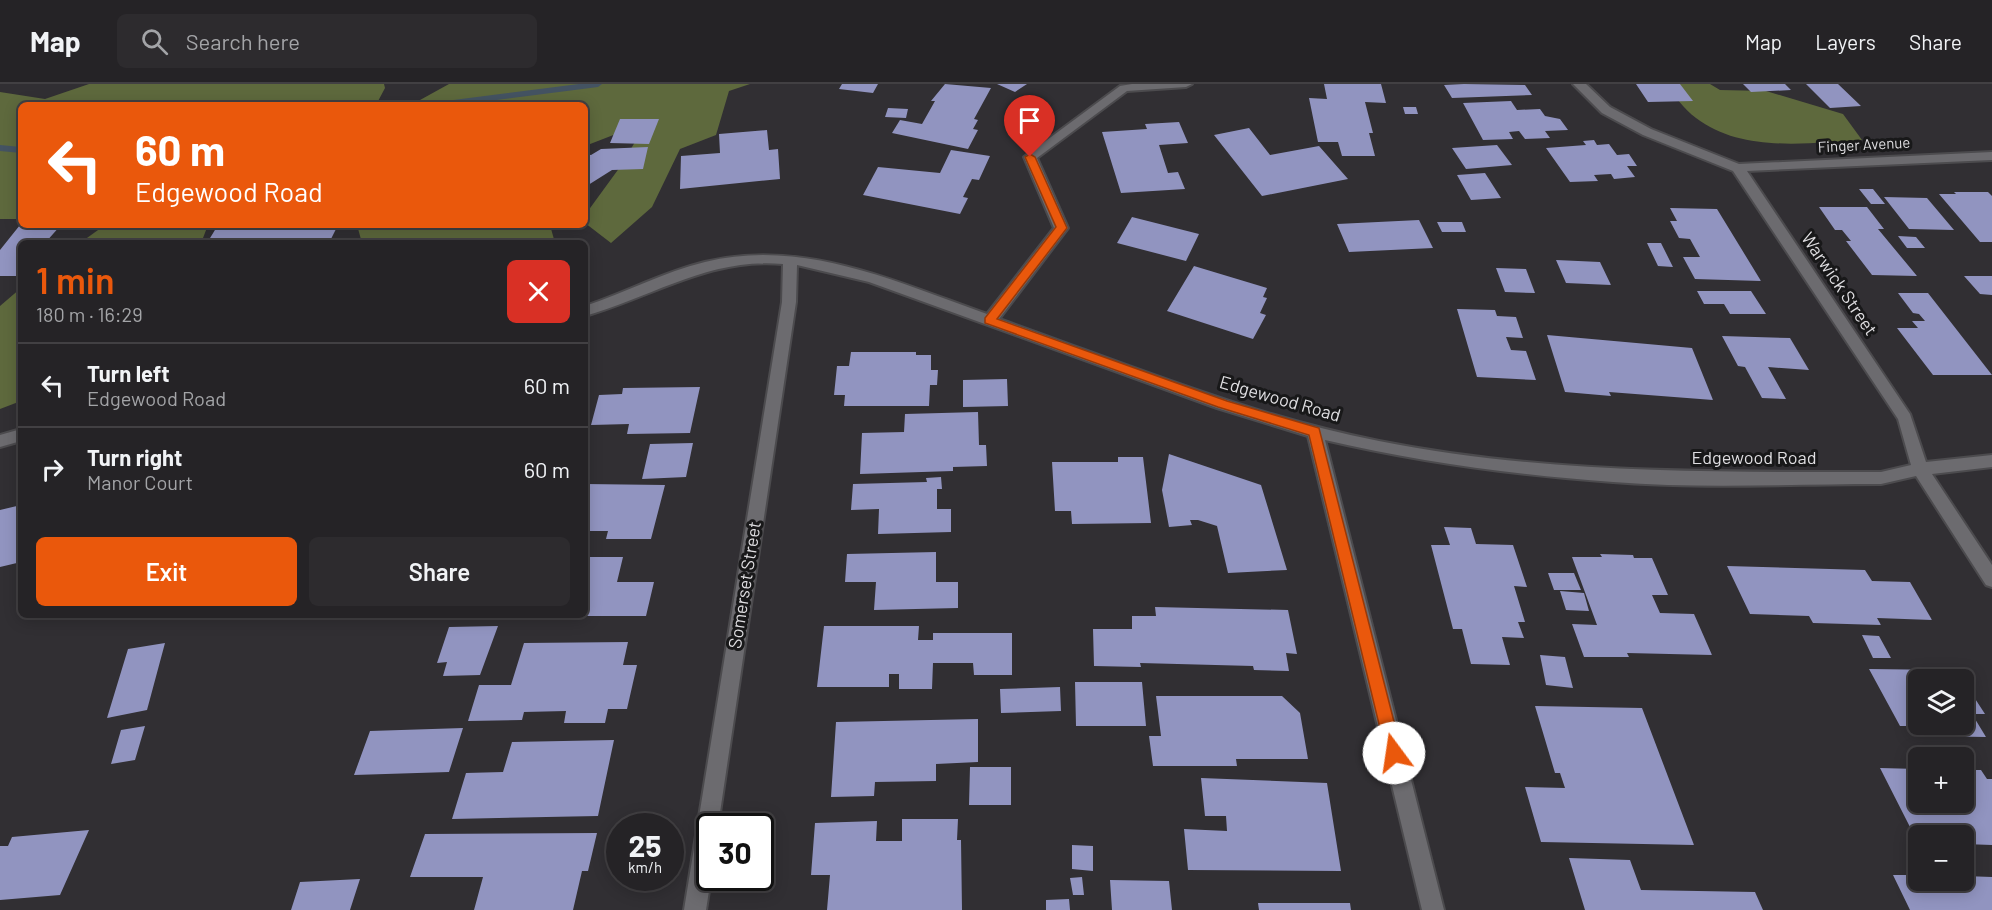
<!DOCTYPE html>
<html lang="en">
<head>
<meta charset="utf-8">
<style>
  body { margin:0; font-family:Barlow,sans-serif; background:#2d2b2e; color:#f1f3f6; height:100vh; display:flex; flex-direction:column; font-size:22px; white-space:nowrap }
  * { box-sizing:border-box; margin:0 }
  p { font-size:20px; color:#a3a4a7 }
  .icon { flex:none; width:33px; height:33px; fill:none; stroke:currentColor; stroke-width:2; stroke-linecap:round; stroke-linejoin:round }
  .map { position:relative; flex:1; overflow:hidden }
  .side { position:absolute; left:18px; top:156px; width:570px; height:378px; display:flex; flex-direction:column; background:#252326; border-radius:9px; box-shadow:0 3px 15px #0003,0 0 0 2px #424043 }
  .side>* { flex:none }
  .top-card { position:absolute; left:18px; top:18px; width:570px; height:126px; border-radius:9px; box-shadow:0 3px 15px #0003,0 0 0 2px #424043; background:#ea580c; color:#fff; overflow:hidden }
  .tools { position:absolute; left:1908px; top:585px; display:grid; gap:12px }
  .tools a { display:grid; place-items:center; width:66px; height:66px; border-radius:9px; background:#252326; box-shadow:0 3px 15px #0003,0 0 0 2px #424043; font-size:30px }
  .speed { position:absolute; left:606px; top:729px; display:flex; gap:12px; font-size:30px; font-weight:700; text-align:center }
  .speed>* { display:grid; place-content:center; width:78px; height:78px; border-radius:50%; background:#252326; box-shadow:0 3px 15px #0003,0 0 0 2px #424043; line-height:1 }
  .speed small { font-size:15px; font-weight:400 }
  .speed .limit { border:3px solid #111; border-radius:9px; background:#fff; color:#111 }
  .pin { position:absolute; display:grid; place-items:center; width:51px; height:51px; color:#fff; margin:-62px -26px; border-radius:50% 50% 50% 0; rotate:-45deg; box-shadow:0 0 6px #0007 }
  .pin .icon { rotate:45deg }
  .me { position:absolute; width:66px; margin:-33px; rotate:346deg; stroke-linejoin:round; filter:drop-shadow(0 0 4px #0008) }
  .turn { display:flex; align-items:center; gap:21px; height:126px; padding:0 18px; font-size:27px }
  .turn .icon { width:78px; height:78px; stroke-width:2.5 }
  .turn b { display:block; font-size:42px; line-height:51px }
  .round { display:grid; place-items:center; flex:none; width:63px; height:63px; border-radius:9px; background:#2d2b2e }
  .overview { display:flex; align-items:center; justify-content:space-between; height:102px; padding:0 18px }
  h1 { font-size:36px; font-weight:600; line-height:45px; color:#ea580c }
  .action { display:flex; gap:12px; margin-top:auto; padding:12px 18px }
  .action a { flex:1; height:69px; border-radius:9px; background:#ea580c; color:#fff; font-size:24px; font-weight:600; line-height:69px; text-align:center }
  .action a+a { background:#2d2b2e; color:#f1f3f6 }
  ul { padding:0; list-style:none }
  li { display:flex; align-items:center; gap:18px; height:84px; padding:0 18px; border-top:2px solid #424043 }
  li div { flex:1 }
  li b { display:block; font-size:22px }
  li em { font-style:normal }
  header { display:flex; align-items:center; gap:36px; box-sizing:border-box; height:84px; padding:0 30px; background:#252326; border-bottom:2px solid #424043 }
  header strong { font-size:28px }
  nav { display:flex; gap:33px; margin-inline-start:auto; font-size:21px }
  .search { width:420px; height:54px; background:#2d2b2e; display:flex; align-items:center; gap:15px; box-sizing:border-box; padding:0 21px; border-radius:9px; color:#a3a4a7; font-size:22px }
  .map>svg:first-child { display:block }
  .forest { fill:#5e693d }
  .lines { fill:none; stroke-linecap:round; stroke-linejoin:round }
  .stream { fill:#445362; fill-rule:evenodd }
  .building { fill:#9194c0 }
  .minor-casing { stroke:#4c4b4e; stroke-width:4 }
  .minor { fill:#6c6b6f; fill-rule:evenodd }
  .route { fill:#ea580c; stroke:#983908; stroke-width:1.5 }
  .labels { text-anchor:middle; stroke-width:6; stroke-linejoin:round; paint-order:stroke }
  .far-street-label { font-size:15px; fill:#dfdee1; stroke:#181819 }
  .street-label { font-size:18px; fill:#dfdee1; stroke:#181819 }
</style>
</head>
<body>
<header>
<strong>Map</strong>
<div class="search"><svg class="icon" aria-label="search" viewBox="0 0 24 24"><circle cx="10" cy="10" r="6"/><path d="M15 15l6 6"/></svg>Search here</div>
<nav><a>Map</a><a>Layers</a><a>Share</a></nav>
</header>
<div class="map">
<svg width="1992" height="826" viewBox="0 0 1992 826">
  <rect width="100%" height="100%" fill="#312f33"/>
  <path class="forest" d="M89,0H384L385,4L376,21H21V135H0V8L45,15Z
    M449,0H750L729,7L716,51L680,65L652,123L611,159L585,139V131L620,83L647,38L585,62V21H411Z
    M1665,0H1710L1720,6L1766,7L1843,30L1862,56C1807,59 1742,69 1696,34C1684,25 1674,11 1665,0Z
    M105,141H208L203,154L192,159H80Z
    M357,141H550L555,159H362Z
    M21,204V317L0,325V222Z"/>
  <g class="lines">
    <path class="stream" d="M579,0H602L598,3L458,21H434L438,18Z
      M0,61L21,63V69L0,67Z"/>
  </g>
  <path class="building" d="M842,0H878L873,9L839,5Z
    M945,0L991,4L974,35L978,36L973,45L978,46L968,65L892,49L900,36L922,40L935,17H931Z
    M997,0H1027L1015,8Z
    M1324,0H1381L1386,19L1365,18L1373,49H1369L1375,72H1342L1338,58H1318L1309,14L1327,15Z
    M1464,0L1525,1L1532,11L1452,14L1444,1Z
    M1636,0H1680L1693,17L1648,18Z
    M1743,0H1785L1791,6L1751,8Z
    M1806,0H1838L1861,22L1830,24Z
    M1511,17L1517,26L1540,25L1545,32L1560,35L1568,46L1545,47L1550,54L1525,55L1519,47L1509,48L1513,55L1483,56L1463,19Z
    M1403,23H1416L1418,30H1405Z
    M888,24L908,25L906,34L885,33Z
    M620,35H659L649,60L610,59Z
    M1179,38L1188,59L1159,61L1168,89L1178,88L1185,105L1121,109L1102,48L1147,45L1145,40Z
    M1249,44L1270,71L1319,62L1348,95L1262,112L1214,51Z
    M767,46L769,66L778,65L780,95L680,105L681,72L720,69L719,50Z
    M1594,56L1597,61L1609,60L1617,71L1629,70L1637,82H1627L1635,93L1614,95L1611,90L1594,91L1598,97L1570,98L1546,64L1586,61L1583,57Z
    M1497,61L1512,81L1466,85L1452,64Z
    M648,63L643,85L612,86L585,103V70L591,71L601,65Z
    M951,66L990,72L979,96L972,95L963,113L968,114L960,130L863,111L878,83L940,89Z
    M1485,89L1501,114L1471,116L1457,91Z
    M1859,105H1873L1885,120H1871Z
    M1954,108H1988L1992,112V158H1980L1939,110H1956Z
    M1884,113L1927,114L1954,146L1909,145Z
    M1819,123H1867L1884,145H1878L1917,192L1872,191L1846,157H1851L1842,146H1835Z
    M1670,124L1717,125L1761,197L1695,195L1683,173H1700L1690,155L1679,154L1670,137H1677Z
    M1132,133L1199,150L1186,177L1117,159Z
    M1419,136L1433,164L1349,168L1337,140Z
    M1437,138H1462L1466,148H1442Z
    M20,141H61L45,159H21V188L17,192H0V166Z
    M218,141H338L329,159H207Z
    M1898,152L1916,153L1925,164H1907Z
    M1647,159H1661L1673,183L1658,182Z
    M1556,176L1600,178L1611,201L1566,199Z
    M1194,182L1267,204L1263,213L1267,214L1260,229L1266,231L1253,255L1167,227Z
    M1496,184L1526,185L1535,209L1505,208Z
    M1964,192H1992V211L1980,210Z
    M1697,207H1751L1766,230H1730L1724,220H1704Z
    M1898,209H1928L1992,291H1933L1897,244H1918L1912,237H1925L1919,230L1913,229Z
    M1457,225L1495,226L1497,232L1516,233L1523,254L1506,253L1511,266L1526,267L1536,296L1477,293Z
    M1547,251L1692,264L1713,316L1609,308L1611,312L1565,308Z
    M1722,252L1790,254L1809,286L1768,283L1786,315L1762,314L1745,283L1738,282Z
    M851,268H916V271H931V286H938L937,301H930L929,322H844L845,311H834L837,282H849Z
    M1007,295L1008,322L963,323V296Z
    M700,303L690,349L627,350L629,340L591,341L599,311L622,310L623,304Z
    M978,328L979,361H986L987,382L953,383V387L860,390L862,349L904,348L905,330Z
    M693,359L686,393L642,395L650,360Z
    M1169,370L1261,401L1287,486L1228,489L1217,442L1198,436H1190L1192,441L1169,443L1162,406Z
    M1118,373H1143L1151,439L1072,440L1071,427H1055L1052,378H1118Z
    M941,393L942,405H937V425H951V448L878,450L879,425L851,426L853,400L927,398L926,394Z
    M585,400L665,401L651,455H606L608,447H585Z
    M21,421V478L0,483V426Z
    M1444,443L1471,444L1476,460L1513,461L1527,503L1514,502L1525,538H1518L1524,554L1502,553L1510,581L1471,580L1462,545H1453L1431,461H1450Z
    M936,468V498H958V524L874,526L876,498H845L847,470Z
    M1600,470L1633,471L1634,474H1652L1668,511H1652L1660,529L1694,530L1712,571L1627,569L1629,573H1584L1572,540L1597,541L1572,473H1602Z
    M585,473H623L617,498H654L646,532H586L589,523H585Z
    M1727,482L1865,486L1872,497L1910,498L1932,536L1877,534L1881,541L1813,539L1809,532L1750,530Z
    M1548,489H1574L1581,506H1554Z
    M1560,507L1584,509L1589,527L1566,526Z
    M1155,523L1288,526L1297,570L1286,569L1289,587L1254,586L1253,582L1140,579L1141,583L1094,582L1093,545H1132V532H1156Z
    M498,542L480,591L443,592L447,578L437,579L449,543Z
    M824,542H919L918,556H933V549H1012V591H974L973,579H933L932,605H899V590H889V603H817Z
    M1862,551L1879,552L1891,574H1873Z
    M628,558L623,581H637L627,625H608L605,639H564L566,627L524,628L522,636L468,637L479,601H511L524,559Z
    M165,559L147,626L107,634L128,565Z
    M1540,571L1565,573L1573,604L1546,601Z
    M1869,585L1947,586L1952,596H1918V640H1964V610H1972L1985,630H1972L1986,653L1924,652L1918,642H1900Z
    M1075,598H1142L1146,642H1076Z
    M1060,603L1061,627L1001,629L1000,605Z
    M1156,612H1282L1300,629L1308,675H1236L1237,682H1153L1149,652H1161Z
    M1535,622L1642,624L1694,761L1541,758L1525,703L1565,704L1560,689H1555Z
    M978,635V678L936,680V697L875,698L874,712L831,713L836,638Z
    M145,642L135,676L111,680L121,646Z
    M463,644L449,688L354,691L370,647Z
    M614,656L598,732L452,735L466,689L503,688L512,658Z
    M970,683H1011V721H969Z
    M1880,684L1918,685V718H1964V686H1981L1987,695H1992V761L1964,760V752H1956L1952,744L1910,743Z
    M1201,694L1327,699L1341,787L1188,786L1184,745L1227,747L1226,732H1205Z
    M902,735H958L957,756H961L962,826H827L830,791H811L815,739L877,737L876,757H902Z
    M89,746L60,811L0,816V762H8L12,753Z
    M597,749L588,787H582L573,826H474L483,793H410L425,750Z
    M1072,761L1093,762V787L1072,785Z
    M1569,774L1630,776L1641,806L1755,808L1763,826H1585Z
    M1893,791H1918V796H1964V792L1992,793V826H1910Z
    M1082,793L1084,811H1073L1070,794Z
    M360,795L350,826H291L300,798Z
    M1110,796L1169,797L1172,826H1112Z
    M1069,815L1070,826H1046V816Z
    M1258,819H1350L1351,826H1259Z"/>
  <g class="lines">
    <defs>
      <path id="minor" d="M1132,0H1192L1186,3L1127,7L1037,74L1068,144L999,235C1124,279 1248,331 1379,357C1545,390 1713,388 1881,388L1911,381L1898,335L1733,87L1643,51L1602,29L1573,0H1586L1610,23L1651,45L1739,80L1992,68V76L1747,87L1910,330L1926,378L1992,371V383L1932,390L1992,481V503L1986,501L1916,392L1881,400C1792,400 1701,405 1613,398C1516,391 1419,378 1325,356L1444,826H1422L1308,352L1217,324L869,198L797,181L796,218L718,742H710L711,794L706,826H684L782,218L783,180C710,173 652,213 585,232V222C625,209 663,188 705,178C803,154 896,198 987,230L1054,144L1024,73L1120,2Z
        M21,345V357L0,363V351Z"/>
    </defs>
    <use href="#minor" class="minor-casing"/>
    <use href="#minor" class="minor"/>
  </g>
  <path class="route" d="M1030,70L1035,73L1067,144L997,235L1227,317L1319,344L1402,669L1400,674L1394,676L1389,674L1386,669L1309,351L1218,323L985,239V234L1056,143L1025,73Z"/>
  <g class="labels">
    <g class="far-street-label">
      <text transform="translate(1864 61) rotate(-3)" y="5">Finger Avenue</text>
    </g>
    <g class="street-label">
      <text transform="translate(1839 200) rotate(56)" y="6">Warwick Street</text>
      <text transform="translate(1280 315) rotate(16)" y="6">Edgewood Road</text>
      <text x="1754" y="380">Edgewood Road</text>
      <text transform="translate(745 501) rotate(-81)" y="6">Somerset Street</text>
    </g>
  </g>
</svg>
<div class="tools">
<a><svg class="icon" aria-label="layers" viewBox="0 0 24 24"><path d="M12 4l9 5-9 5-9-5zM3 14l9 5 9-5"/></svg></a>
<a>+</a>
<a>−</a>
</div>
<div class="speed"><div>25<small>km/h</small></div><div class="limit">30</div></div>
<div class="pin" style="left:1030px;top:73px;background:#d93025"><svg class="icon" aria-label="arrive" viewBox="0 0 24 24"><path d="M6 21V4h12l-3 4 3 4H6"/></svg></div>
<svg class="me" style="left:1394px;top:669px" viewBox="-20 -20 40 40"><circle r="19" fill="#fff"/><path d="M0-13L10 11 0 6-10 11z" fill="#ea580c"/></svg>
<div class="top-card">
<div class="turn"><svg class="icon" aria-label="left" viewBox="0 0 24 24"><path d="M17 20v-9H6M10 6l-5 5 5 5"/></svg><div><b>60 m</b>Edgewood Road</div></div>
</div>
<section class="side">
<div class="overview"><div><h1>1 min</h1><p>180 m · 16:29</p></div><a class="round" style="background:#d93025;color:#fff"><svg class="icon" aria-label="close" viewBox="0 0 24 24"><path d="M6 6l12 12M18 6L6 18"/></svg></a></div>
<ul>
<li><svg class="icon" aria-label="left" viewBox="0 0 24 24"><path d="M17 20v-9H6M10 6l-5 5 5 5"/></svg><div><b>Turn left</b><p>Edgewood Road</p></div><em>60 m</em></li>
<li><svg class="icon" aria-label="right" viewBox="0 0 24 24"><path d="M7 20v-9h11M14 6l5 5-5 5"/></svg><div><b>Turn right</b><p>Manor Court</p></div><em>60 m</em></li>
</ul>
<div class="action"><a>Exit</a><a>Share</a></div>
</section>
</div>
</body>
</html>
